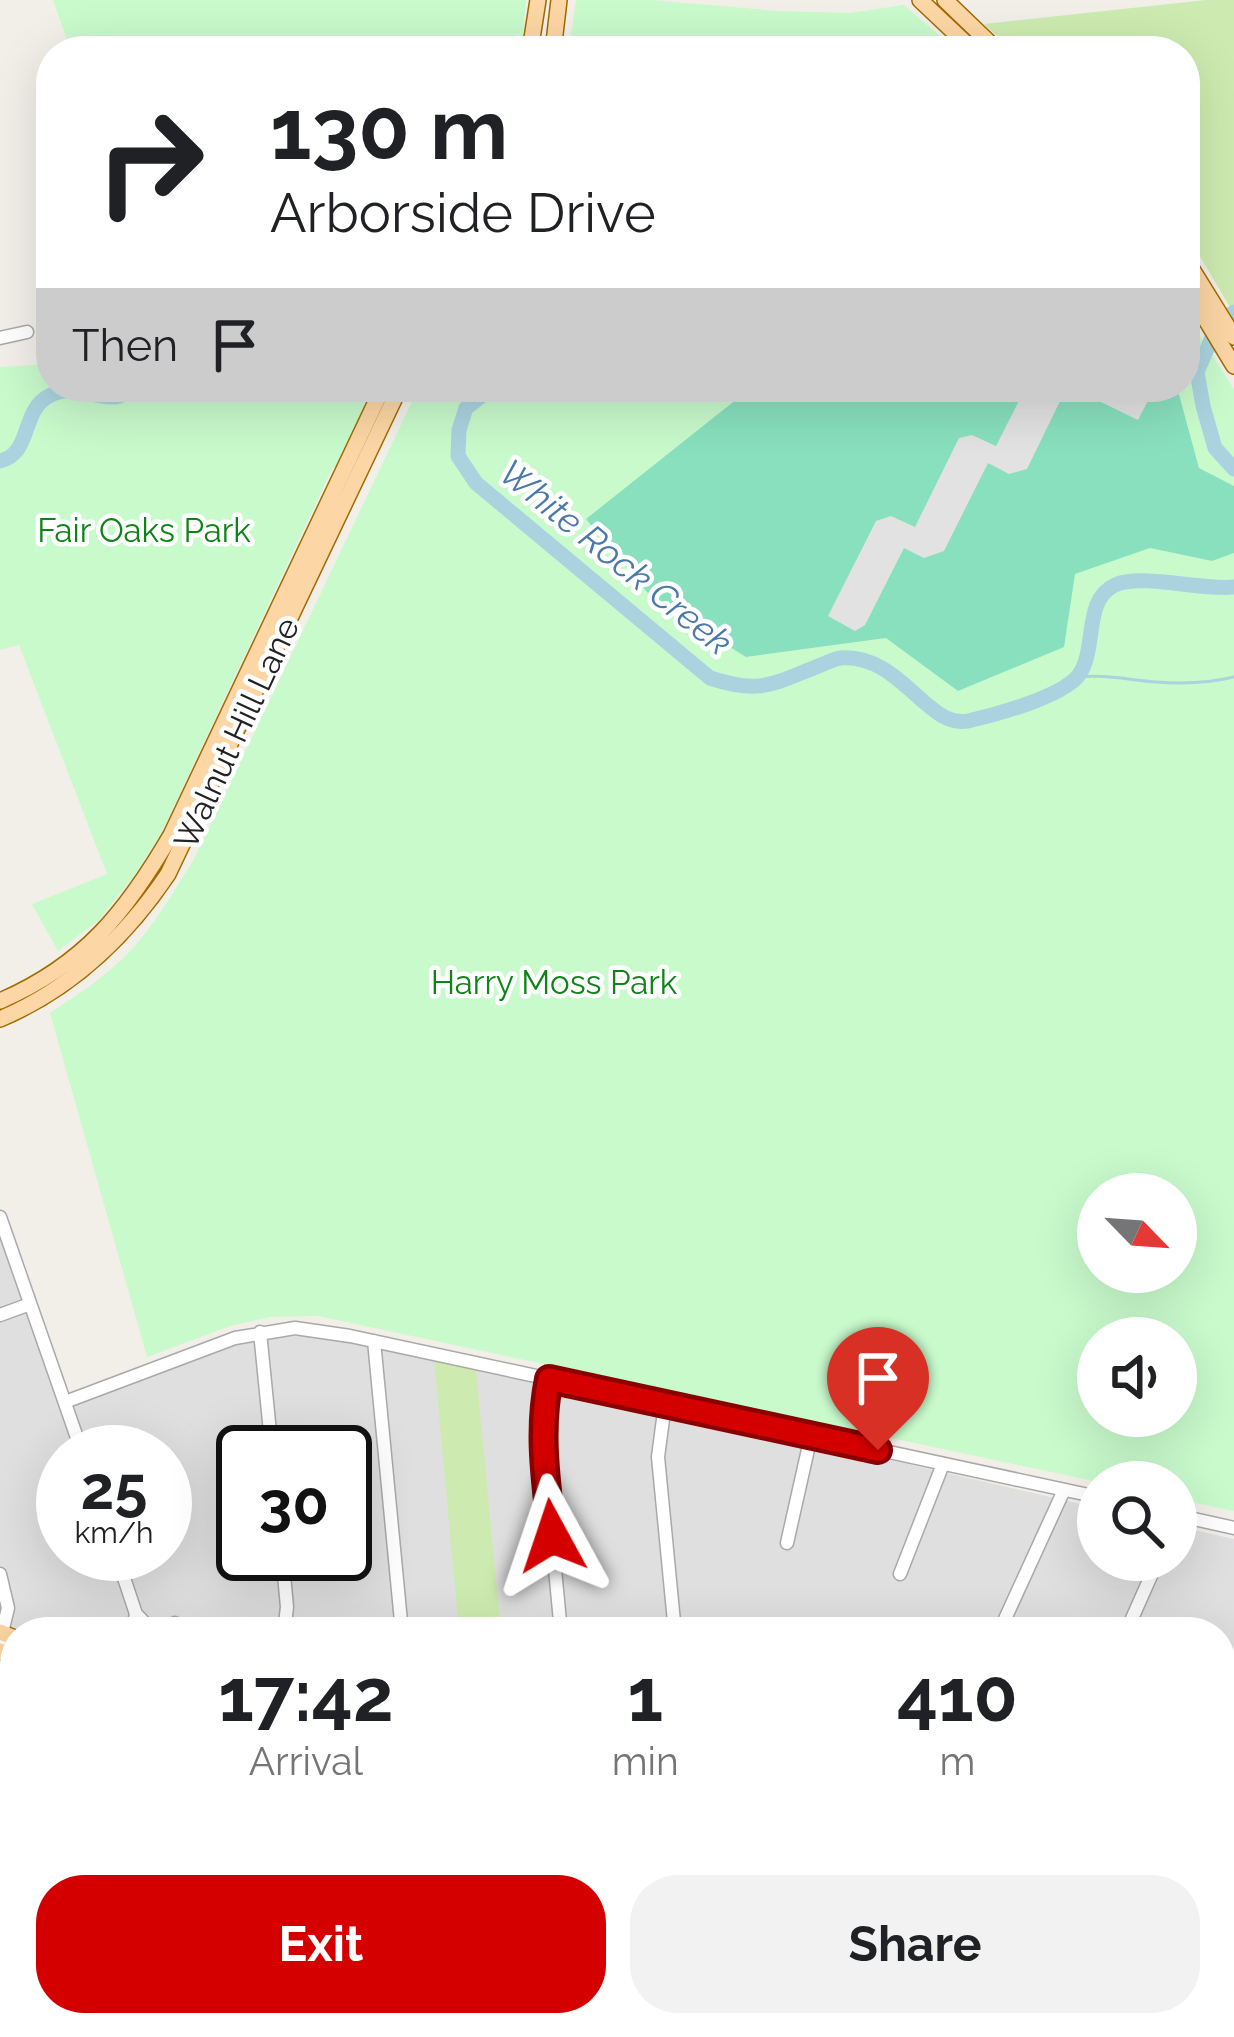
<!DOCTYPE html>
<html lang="en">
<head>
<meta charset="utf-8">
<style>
  body { margin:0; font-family:Raleway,sans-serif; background:#f2f2f2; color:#202124; height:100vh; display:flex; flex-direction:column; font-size:45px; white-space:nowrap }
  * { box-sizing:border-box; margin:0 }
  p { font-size:39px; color:#757577 }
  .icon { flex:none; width:66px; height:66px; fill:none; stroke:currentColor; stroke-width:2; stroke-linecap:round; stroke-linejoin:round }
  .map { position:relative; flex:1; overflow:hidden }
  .details { position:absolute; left:0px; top:1617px; width:1236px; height:420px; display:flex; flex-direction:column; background:#fff; border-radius:48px 48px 0 0; box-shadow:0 12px 48px #0002 }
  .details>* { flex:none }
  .guide { position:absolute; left:36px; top:36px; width:1164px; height:366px; border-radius:48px; box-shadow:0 12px 48px #0002; background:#fff; color:#202124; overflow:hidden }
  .needle { width:78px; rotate:115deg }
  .tools { position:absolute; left:1077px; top:1173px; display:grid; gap:24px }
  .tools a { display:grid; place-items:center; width:120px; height:120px; border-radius:50%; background:#fff; box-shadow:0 12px 48px #0002; font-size:60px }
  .speed { position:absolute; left:36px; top:1425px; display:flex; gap:24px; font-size:60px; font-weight:700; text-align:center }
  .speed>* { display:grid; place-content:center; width:156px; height:156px; border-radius:50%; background:#fff; box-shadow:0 12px 48px #0002; line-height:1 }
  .speed small { font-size:30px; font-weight:400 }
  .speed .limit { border:6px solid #111; border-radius:18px; background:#fff; color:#111 }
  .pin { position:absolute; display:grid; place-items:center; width:102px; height:102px; color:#fff; margin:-123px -51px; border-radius:50% 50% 50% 0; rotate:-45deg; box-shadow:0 0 12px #0007 }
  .pin .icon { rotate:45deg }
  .me { position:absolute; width:132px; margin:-66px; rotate:355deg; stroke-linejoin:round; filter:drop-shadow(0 0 9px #0008) }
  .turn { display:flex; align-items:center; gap:42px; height:252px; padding:0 36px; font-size:54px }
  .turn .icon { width:156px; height:156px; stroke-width:2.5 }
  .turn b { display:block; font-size:84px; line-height:102px }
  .then { display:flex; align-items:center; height:114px; padding:0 36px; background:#0003; gap:24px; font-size:45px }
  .eta { display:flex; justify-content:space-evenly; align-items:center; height:204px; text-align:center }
  .eta b { font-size:72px; font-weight:700; line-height:84px }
  .button { display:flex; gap:24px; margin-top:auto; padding:24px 36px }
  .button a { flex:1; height:138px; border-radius:48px; background:#d40000; color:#fff; font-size:48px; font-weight:700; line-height:138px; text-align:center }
  .button a+a { background:#f2f2f2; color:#202124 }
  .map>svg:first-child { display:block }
  .residential { fill:#e0dfdf; fill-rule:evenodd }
  .grass { fill:#cdebb0 }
  .park { fill:#c8facc; fill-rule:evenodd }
  .pitch { fill:#88e0be }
  .parking { fill:#e2e2e2 }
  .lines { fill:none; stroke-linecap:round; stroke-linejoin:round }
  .stream { stroke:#aad3df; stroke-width:3 }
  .river { stroke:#aad3df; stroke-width:15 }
  .minor-casing { stroke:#a9a9a9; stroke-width:15 }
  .major-casing { stroke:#a06b00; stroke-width:18 }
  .minor { stroke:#fff; stroke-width:12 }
  .major { stroke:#fcd6a4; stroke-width:15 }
  .route-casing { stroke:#8a0000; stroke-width:30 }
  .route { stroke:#d40000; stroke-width:21 }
  .labels { text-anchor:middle; stroke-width:9; stroke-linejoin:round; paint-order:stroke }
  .park-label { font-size:33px; fill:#0c8416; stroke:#fff }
  .street-label { font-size:33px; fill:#222; stroke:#fff }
  .water-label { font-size:36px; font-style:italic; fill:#4a7aab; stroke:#fff }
</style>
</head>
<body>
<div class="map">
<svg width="1234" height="2037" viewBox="0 0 1234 2037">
  <rect width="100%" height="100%" fill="#f2efe9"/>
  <path class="residential" d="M0,1234L61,1400L256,1333L374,1341L1098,1508V1560H1176V1526L1234,1539V1794L1221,1816V1632H15V2022H835L827,2037H0ZM63,1452H165V1554H63ZM243,1452H345V1554H243Z
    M1234,1875V2037H1116L1127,2022H1221V1898Z
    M837,2022H1081L1070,2037H851Z"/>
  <path class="grass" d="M1206,0H1234V314L1185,231V51H1013L984,24Z
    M434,1360L476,1370L501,1632H459Z
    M390,2022H436L430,2037H383Z"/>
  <path class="park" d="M53,0H526L523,35L527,37L525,51H71Z
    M576,0H650L777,11L850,13L904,5L947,42L938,51H569Z
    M1194,327L1234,389V486L1199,468L1177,387H1185V344Z
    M51,364V387H391L350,474L333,467L160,836L133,877L99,920L58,951L32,904L107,874L19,645L0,650V367Z
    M419,387H752L587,519L746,657L886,638L1150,548L1212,561L1234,553V1511L1176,1499V1482H1098L318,1316L270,1317L230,1326L147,1357L50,1013C79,994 109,974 133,948C156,922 174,891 193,861ZM1098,1194H1176V1272H1098ZM1098,1338H1176V1416H1098Z"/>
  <path class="pitch" d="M752,387H1177L1199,468L1234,486V553L1212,561L1150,548L1075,574L1064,647L958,691L886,638L746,657L653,599L586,519Z"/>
  <path class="parking" d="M1026,387H1052L1054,394H1061L1062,397L1027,469L1009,474L988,463L944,551L924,558L904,548L865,625L855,631L828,616L876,521L891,516L915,527L959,438L972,435L996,446Z
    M1070,387H1155L1138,420Z
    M304,2022H365L366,2024L354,2029L355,2037H310Z"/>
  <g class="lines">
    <path class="stream" d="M1077,677C1103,674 1130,680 1156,682C1181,684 1209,683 1234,677"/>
    <path class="river" d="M1234,312L1218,324L1197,372L1203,406L1215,448L1234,469
      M493,387L466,408L459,430L458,456L476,483L710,678C759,694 771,685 816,667C824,664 833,659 841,658C901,654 927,729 968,721C995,715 1061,697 1078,676C1098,651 1082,600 1115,585C1141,573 1203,591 1234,587
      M0,461C32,454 21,410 49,396C70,384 93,398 115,397C124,396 134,390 142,387"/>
    <defs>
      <path id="minor" d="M0,338L27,332
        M0,1217L82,1452
        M0,1315L30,1304
        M260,1332L272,1452
        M374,1341L402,1632
        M549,1379L542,1412V1433L561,1632
        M65,1402L235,1338L295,1328L350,1336L1098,1497
        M665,1404L658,1457L675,1632
        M1176,1515L1234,1528
        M787,1543L811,1436
        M116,1554L136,1614L142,1620L145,1632
        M282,1554L287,1607L284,1632
        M0,1574L8,1608L0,1641
        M900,1574L943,1464
        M136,1614L134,1623L136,1632
        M175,1623L181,1632
        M999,1632L1064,1490
        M1126,1632L1158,1560
        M0,1690L3,1685
        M1221,1695L1234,1668
        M0,1923L15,1900
        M1221,1991L1234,1973
        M277,2022L282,2037
        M658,2022L687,2037
        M66,2037L75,2022
        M198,2037L208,2022
        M493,2037L500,2022
        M615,2037L622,2022
        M986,2037L1001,2022
        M1187,2037L1198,2022"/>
      <path id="major" d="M920,0L974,51
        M945,0L998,51
        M530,51L538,0
        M553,51L559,0
        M1185,258L1234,337
        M1185,285L1234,366
        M0,1001C84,965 126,912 171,835L383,387
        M0,1019C71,989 125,938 168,874L400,387
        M0,1632L15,1638
        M0,1651L15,1658
        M1221,1833L1234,1812
        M1221,1868L1234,1847
        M788,2022L806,2037
        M817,2022L834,2037
        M1077,2037L1089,2022
        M1100,2037L1112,2022"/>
    </defs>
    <use href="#minor" class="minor-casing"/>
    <use href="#major" class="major-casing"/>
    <use href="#minor" class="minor"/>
    <use href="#major" class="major"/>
  </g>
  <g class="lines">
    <defs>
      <path id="route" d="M552,1536C546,1482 538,1432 549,1379L878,1450"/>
    </defs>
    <use href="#route" class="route-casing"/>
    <use href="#route" class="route"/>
  </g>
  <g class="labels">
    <g class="park-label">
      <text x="144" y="542">Fair Oaks Park</text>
      <text x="554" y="994">Harry Moss Park</text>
    </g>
    <g class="street-label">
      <text transform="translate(236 733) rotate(-65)" y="12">Walnut Hill Lane</text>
    </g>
    <g class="water-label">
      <text transform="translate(616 557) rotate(39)" y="13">White Rock Creek</text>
    </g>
  </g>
</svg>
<div class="tools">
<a><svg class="needle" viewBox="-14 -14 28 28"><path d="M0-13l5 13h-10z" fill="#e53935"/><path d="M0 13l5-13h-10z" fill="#757577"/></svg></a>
<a><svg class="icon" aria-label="sound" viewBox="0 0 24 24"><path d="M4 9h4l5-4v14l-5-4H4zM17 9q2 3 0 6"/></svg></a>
<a><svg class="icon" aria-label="search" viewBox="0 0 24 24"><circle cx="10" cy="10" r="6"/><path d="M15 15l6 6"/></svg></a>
</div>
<div class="speed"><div>25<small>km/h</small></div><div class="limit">30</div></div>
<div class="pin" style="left:878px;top:1450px;background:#d93025"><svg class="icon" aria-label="arrive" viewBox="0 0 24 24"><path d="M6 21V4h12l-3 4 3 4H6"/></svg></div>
<svg class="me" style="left:552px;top:1536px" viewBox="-20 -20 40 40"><path d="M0-17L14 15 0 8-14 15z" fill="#d40000" stroke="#fff" stroke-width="4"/></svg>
<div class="guide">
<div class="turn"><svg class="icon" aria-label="right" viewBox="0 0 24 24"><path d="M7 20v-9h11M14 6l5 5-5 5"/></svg><div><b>130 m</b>Arborside Drive</div></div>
<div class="then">Then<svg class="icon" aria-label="arrive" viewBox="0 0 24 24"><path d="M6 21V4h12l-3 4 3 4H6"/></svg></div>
</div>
<section class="details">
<div class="eta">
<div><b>17:42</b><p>Arrival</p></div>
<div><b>1</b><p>min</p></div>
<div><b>410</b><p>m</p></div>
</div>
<div class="button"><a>Exit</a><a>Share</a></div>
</section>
</div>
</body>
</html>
